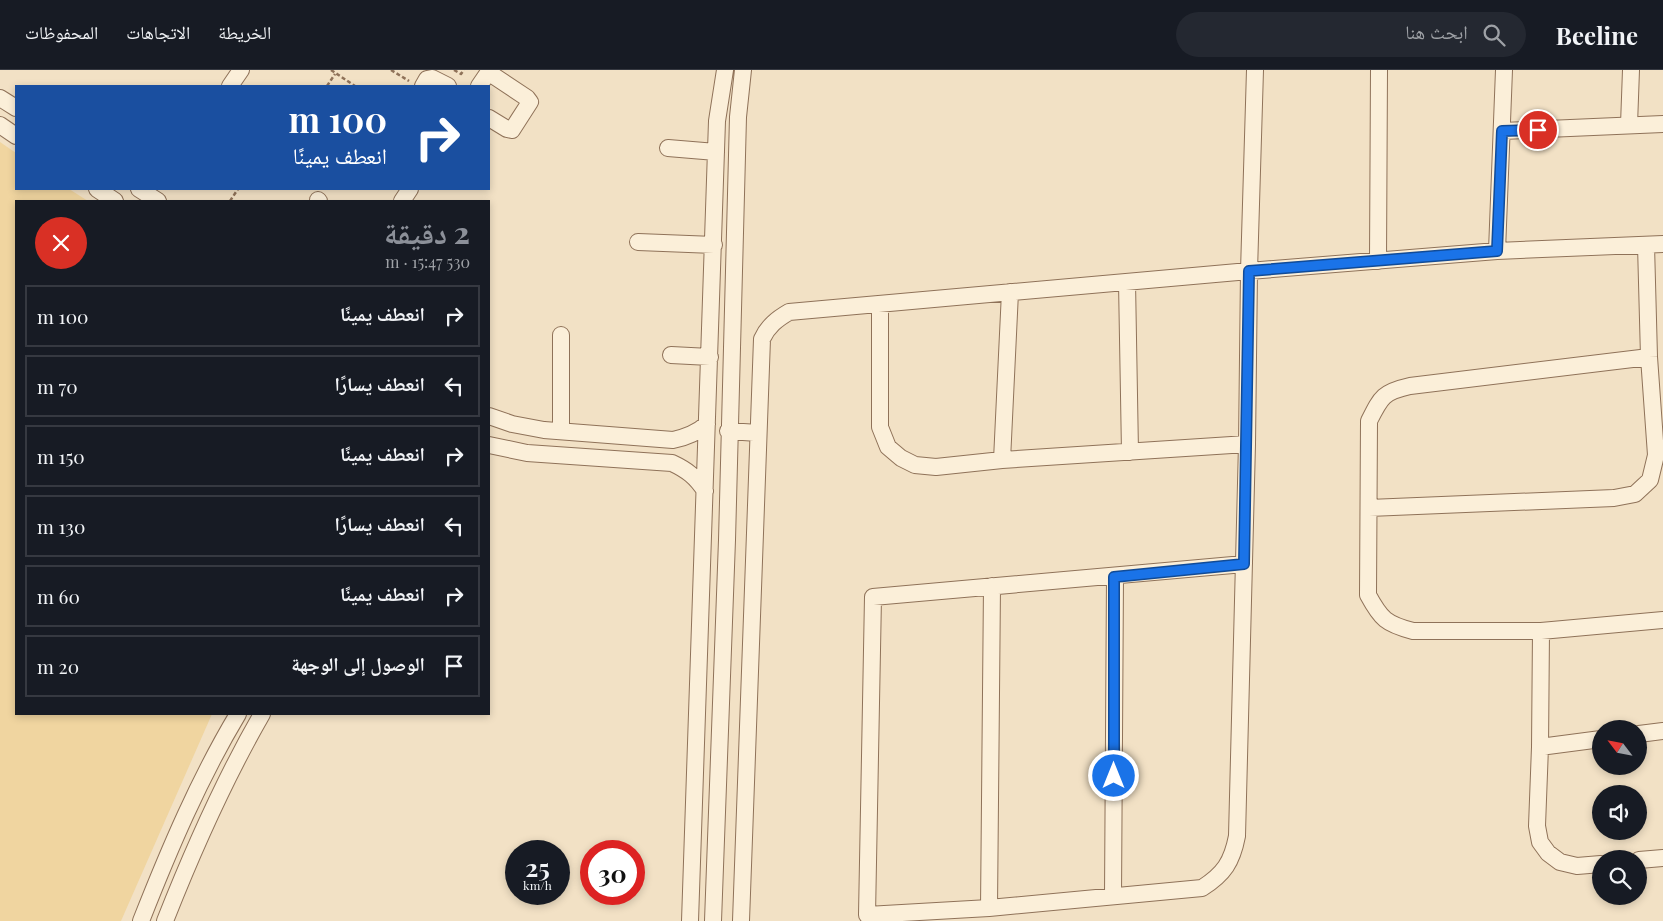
<!DOCTYPE html>
<html lang="ar">
<head>
<meta charset="utf-8">
<style>
  body { margin:0; font-family:"Playfair Display","Noto Naskh Arabic",serif; background:#242831; color:#f1f3f6; direction:rtl; height:100vh; display:flex; flex-direction:column; font-size:19px; white-space:nowrap }
  * { box-sizing:border-box; margin:0 }
  p { font-size:16px; color:#9ea1a6 }
  .icon { flex:none; width:28px; height:28px; fill:none; stroke:currentColor; stroke-width:2; stroke-linecap:round; stroke-linejoin:round }
  .map { position:relative; flex:1; overflow:hidden; direction:ltr }
  .details { position:absolute; left:15px; top:130px; width:475px; height:515px; display:flex; flex-direction:column; background:#171b24; border-radius:0px; box-shadow:0 2px 8px #0003; direction:rtl }
  .details>* { flex:none }
  .hud { position:absolute; left:15px; top:15px; width:475px; height:105px; border-radius:0px; box-shadow:0 2px 8px #0003; direction:rtl; background:#1a4fa0; color:#fff; overflow:hidden }
  .needle { width:32px; rotate:302deg }
  .controls { position:absolute; left:1592px; top:650px; display:grid; gap:10px }
  .controls a { display:grid; place-items:center; width:55px; height:55px; border-radius:50%; background:#171b24; box-shadow:0 2px 8px #0003; font-size:25px }
  .speed { position:absolute; left:505px; top:770px; display:flex; gap:10px; font-size:25px; font-weight:700; text-align:center }
  .speed>* { display:grid; place-content:center; width:65px; height:65px; border-radius:50%; background:#171b24; box-shadow:0 2px 8px #0003; line-height:1 }
  .speed small { font-size:12px; font-weight:400 }
  .speed .limit { border:8px solid #d22; background:#fff; color:#111 }
  .pin { position:absolute; display:grid; place-items:center; width:42px; height:42px; color:#fff; margin:-21px; border:2px solid #fff; border-radius:50%; box-shadow:0 1px 5px #0007 }
  .me { position:absolute; width:55px; margin:-28px; rotate:0deg; stroke-linejoin:round; filter:drop-shadow(0 0 4px #0008) }
  .turn { display:flex; align-items:center; gap:18px; height:105px; padding:0 20px; font-size:22px }
  .turn .icon { width:65px; height:65px; stroke-width:2.5 }
  .turn b { display:block; font-size:35px; line-height:42px }
  .round { display:grid; place-items:center; flex:none; width:52px; height:52px; border-radius:26px; background:#242831 }
  .summary { display:flex; align-items:center; justify-content:space-between; height:85px; padding:0 20px }
  h1 { font-size:30px; font-weight:800; line-height:38px; color:#8c9099 }
  ul { padding:0; list-style:none }
  li { display:flex; align-items:center; gap:15px; height:62px; margin:0 10px 8px; padding:0 10px; border:2px solid #363941; border-radius:0px }
  li div { flex:1 }
  li b { display:block; font-size:19px }
  li em { font-style:normal }
  header { display:flex; align-items:center; gap:30px; box-sizing:border-box; height:70px; padding:0 25px; background:#171b24; border-bottom:1px solid #363941 }
  header strong { font-size:24px }
  nav { display:flex; gap:28px; margin-inline-start:auto; font-size:18px }
  .search { width:350px; height:45px; background:#242831; display:flex; align-items:center; gap:12px; box-sizing:border-box; padding:0 18px; border-radius:28px; color:#9ea1a6; font-size:19px }
  .map>svg:first-child { display:block }
  .sand { fill:#f0d5a0 }
  .lines { fill:none; stroke-linecap:round; stroke-linejoin:round }
  .minor-casing { stroke:#8f7259; stroke-width:18 }
  .path { stroke:#8f7259; stroke-width:2.5; stroke-dasharray:4 2.5; stroke-linecap:butt }
  .minor { stroke:#fbefd9; stroke-width:16 }
  .route-casing { stroke:#114b97; stroke-width:12 }
  .route { stroke:#1a73e8; stroke-width:9 }
</style>
</head>
<body>
<header>
<strong>Beeline</strong>
<div class="search"><svg class="icon" aria-label="search" viewBox="0 0 24 24"><circle cx="10" cy="10" r="6"/><path d="M15 15l6 6"/></svg>ابحث هنا</div>
<nav><a>الخريطة</a><a>الاتجاهات</a><a>المحفوظات</a></nav>
</header>
<div class="map">
<svg width="1663" height="851" viewBox="0 0 1663 851">
  <rect width="100%" height="100%" fill="#f2e1c5"/>
  <path class="sand" d="M0,72L16,83V119H69L88,131H16V644H212L121,851H0Z"/>
  <g class="lines">
    <defs>
      <path id="minor" d="M488,2L527,28L530,32L512,60L507,59L489,48
        M230,16L241,0
        M423,16L427,9L432,8L448,16
        M479,16L490,0
        M0,28L16,38
        M0,55L16,66
        M1629,55L1631,0
        M1502,61L1663,54
        M668,78L716,82
        M97,119L115,131
        M139,119L158,131
        M318,130L319,131
        M402,131L410,119
        M638,172L714,175
        M1497,181L1504,0
        M1378,191L1379,0
        M1127,212L1130,382
        M880,234V357L888,377L901,388L915,395L936,397L1002,390L1247,374
        M561,265V361
        M671,285L710,287
        M1649,287L1410,316C1383,322 1381,327 1369,351L1368,525C1381,549 1386,554 1413,561H1541L1663,550
        M489,346L512,354L544,360L673,370C687,367 697,363 707,354
        M728,361L758,363
        M489,375L527,383L672,393C687,400 696,407 705,421
        M1002,390L1010,222
        M1369,438L1614,428L1635,424L1650,410L1656,385L1649,287L1646,175
        M1244,494L873,527L867,845L989,838L1202,818C1224,804 1232,792 1237,766L1247,374L1249,201L1255,0
        M1541,561L1540,677L1537,756L1540,772L1548,783L1560,792L1577,796L1601,794
        M1639,664L1663,661
        M1540,677L1601,669
        M1639,790L1663,788
        M1113,826L1115,507
        M989,838L992,516
        M141,851C169,780 199,709 238,644
        M165,851C193,780 224,710 262,644
        M690,851L717,51L725,0
        M713,851L727,470L738,47L743,0
        M741,851L762,269C768,256 777,249 789,242L1249,201L1497,181L1663,174"/>
    </defs>
    <use href="#minor" class="minor-casing"/>
    <path class="path" d="M331,0L355,16
      M391,0L409,11
      M454,0L461,4L464,0
      M327,16L335,4
      M230,131L238,119"/>
    <use href="#minor" class="minor"/>
  </g>
  <g class="lines">
    <defs>
      <path id="route" d="M1114,706V507L1244,494L1249,201L1497,181L1502,61L1538,60"/>
    </defs>
    <use href="#route" class="route-casing"/>
    <use href="#route" class="route"/>
  </g>
</svg>
<div class="controls">
<a><svg class="needle" viewBox="-14 -14 28 28"><path d="M0-13l5 13h-10z" fill="#e53935"/><path d="M0 13l5-13h-10z" fill="#9ea1a6"/></svg></a>
<a><svg class="icon" aria-label="sound" viewBox="0 0 24 24"><path d="M4 9h4l5-4v14l-5-4H4zM17 9q2 3 0 6"/></svg></a>
<a><svg class="icon" aria-label="search" viewBox="0 0 24 24"><circle cx="10" cy="10" r="6"/><path d="M15 15l6 6"/></svg></a>
</div>
<div class="speed"><div>25<small>km/h</small></div><div class="limit">30</div></div>
<div class="pin" style="left:1538px;top:60px;background:#d93025"><svg class="icon" aria-label="arrive" viewBox="0 0 24 24"><path d="M6 21V4h12l-3 4 3 4H6"/></svg></div>
<svg class="me" style="left:1114px;top:706px" viewBox="-20 -20 40 40"><circle r="17" fill="#1a73e8" stroke="#fff" stroke-width="3"/><path d="M0-11L8 9 0 5-8 9z" fill="#fff"/></svg>
<div class="hud">
<div class="turn"><svg class="icon" aria-label="right" viewBox="0 0 24 24"><path d="M7 20v-9h11M14 6l5 5-5 5"/></svg><div><b>100 m</b>انعطف يمينًا</div></div>
</div>
<section class="details">
<div class="summary"><div><h1>2 دقيقة</h1><p>530 m · 15:47</p></div><a class="round" style="background:#d93025;color:#fff"><svg class="icon" aria-label="close" viewBox="0 0 24 24"><path d="M6 6l12 12M18 6L6 18"/></svg></a></div>
<ul>
<li><svg class="icon" aria-label="right" viewBox="0 0 24 24"><path d="M7 20v-9h11M14 6l5 5-5 5"/></svg><div><b>انعطف يمينًا</b></div><em>100 m</em></li>
<li><svg class="icon" aria-label="left" viewBox="0 0 24 24"><path d="M17 20v-9H6M10 6l-5 5 5 5"/></svg><div><b>انعطف يسارًا</b></div><em>70 m</em></li>
<li><svg class="icon" aria-label="right" viewBox="0 0 24 24"><path d="M7 20v-9h11M14 6l5 5-5 5"/></svg><div><b>انعطف يمينًا</b></div><em>150 m</em></li>
<li><svg class="icon" aria-label="left" viewBox="0 0 24 24"><path d="M17 20v-9H6M10 6l-5 5 5 5"/></svg><div><b>انعطف يسارًا</b></div><em>130 m</em></li>
<li><svg class="icon" aria-label="right" viewBox="0 0 24 24"><path d="M7 20v-9h11M14 6l5 5-5 5"/></svg><div><b>انعطف يمينًا</b></div><em>60 m</em></li>
<li><svg class="icon" aria-label="arrive" viewBox="0 0 24 24"><path d="M6 21V4h12l-3 4 3 4H6"/></svg><div><b>الوصول إلى الوجهة</b></div><em>20 m</em></li>
</ul>
</section>
</div>
</body>
</html>
